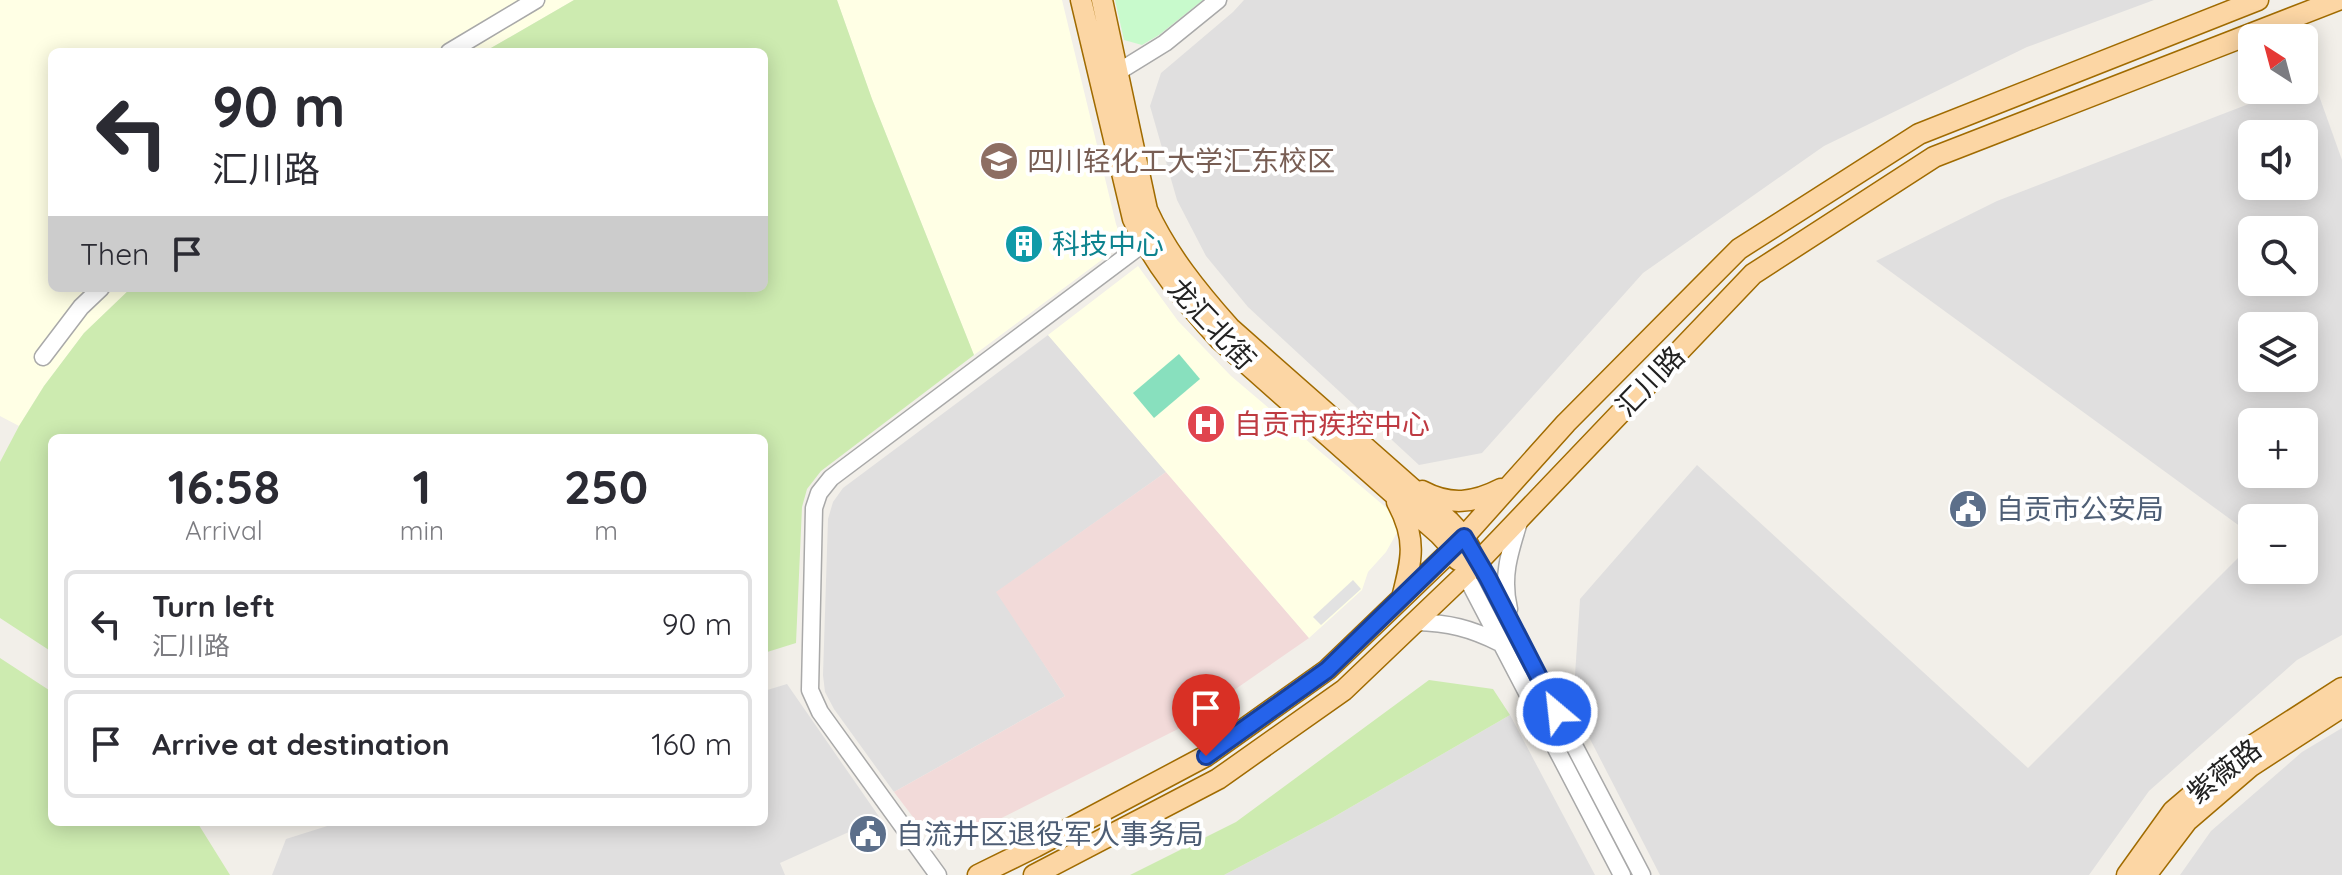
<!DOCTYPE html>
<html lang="en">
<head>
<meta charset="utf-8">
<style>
  body { margin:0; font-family:Quicksand,"Noto Sans SC",sans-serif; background:#f7f7f7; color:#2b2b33; height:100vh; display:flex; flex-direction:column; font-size:30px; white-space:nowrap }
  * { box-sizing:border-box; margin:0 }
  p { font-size:26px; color:#7c7c81 }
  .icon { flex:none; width:44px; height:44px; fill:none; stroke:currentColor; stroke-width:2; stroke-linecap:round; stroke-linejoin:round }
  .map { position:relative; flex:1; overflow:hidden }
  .panel { position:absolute; left:48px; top:434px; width:720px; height:392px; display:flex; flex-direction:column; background:#fff; border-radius:12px; box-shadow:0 4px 20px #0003 }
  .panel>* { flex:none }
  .top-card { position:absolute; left:48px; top:48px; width:720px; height:244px; border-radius:12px; box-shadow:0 4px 20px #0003; background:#fff; color:#2b2b33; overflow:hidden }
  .needle { width:52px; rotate:324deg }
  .fabs { position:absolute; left:2238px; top:24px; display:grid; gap:16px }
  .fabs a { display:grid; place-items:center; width:80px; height:80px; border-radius:12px; background:#fff; box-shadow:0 4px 20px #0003; font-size:40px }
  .pin { position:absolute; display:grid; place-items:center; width:68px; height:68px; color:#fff; margin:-82px -34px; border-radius:50% 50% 50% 0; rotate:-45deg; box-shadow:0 0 8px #0007 }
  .pin .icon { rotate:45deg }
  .me { position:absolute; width:88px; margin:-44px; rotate:332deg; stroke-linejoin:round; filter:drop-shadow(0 0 6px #0008) }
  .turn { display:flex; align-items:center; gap:28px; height:168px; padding:0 32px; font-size:36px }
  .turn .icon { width:104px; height:104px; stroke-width:2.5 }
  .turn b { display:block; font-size:56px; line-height:68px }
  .then { display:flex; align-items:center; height:76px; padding:0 32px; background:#0003; gap:16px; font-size:30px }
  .eta { display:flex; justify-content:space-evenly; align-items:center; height:136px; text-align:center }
  .eta b { font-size:48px; font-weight:700; line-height:56px }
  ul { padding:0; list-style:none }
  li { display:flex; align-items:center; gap:24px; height:108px; margin:0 16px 12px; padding:0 16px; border:4px solid #e1e1e2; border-radius:12px }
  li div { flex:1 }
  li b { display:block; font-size:30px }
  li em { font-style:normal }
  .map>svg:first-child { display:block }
  .residential { fill:#e0dfdf; fill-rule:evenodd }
  .commercial { fill:#f2dad9 }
  .education { fill:#ffffe5 }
  .grass { fill:#cdebb0 }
  .park { fill:#c8facc }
  .pitch { fill:#88e0be }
  .parking { fill:#e2e2e2 }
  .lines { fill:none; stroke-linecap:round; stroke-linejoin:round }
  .minor-casing { stroke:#a9a9a9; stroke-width:19 }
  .major-casing { stroke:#a06b00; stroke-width:23 }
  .minor { stroke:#fff; stroke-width:16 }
  .major { stroke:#fcd6a4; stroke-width:20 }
  .route-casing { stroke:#184099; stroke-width:20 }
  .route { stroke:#2563eb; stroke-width:14 }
  .labels { text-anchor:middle; stroke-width:8; stroke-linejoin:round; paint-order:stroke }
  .education-label { font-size:28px; fill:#785e54; stroke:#fff; text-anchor:start }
  .culture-label { font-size:28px; fill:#0d838f; stroke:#fff; text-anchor:start }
  .street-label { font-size:28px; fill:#222; stroke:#fff }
  .health-label { font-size:28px; fill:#be3a42; stroke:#fff; text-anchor:start }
  .service-label { font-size:28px; fill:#4e5e75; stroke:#fff; text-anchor:start }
</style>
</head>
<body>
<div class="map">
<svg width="2342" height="875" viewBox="0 0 2342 875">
  <rect width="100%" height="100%" fill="#f2efe9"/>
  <path class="residential" d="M1244,0H2154L2027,47L1824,146L1643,273L1482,453L1419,465L1248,307L1206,256L1177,200L1150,106L1161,73L1233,12Z
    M2313,79L2342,160V635L2297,660L2149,791L2089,875H1660L1573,706L1580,599L1697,465L2028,768L2252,544V570H2304V518H2252V535L1876,261L1997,201L2285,90H2304V83ZM2304,134V186H2252V134ZM2304,230V282H2252V230ZM2304,326V378H2252V326ZM2304,422V474H2252V422Z
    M1048,335L1166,472L997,592L1065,696L894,792L834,709L825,692L823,675L828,519L833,502L843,488Z
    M787,684L880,818L780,863L785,875H272L286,839L340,822H764V691Z
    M1510,715L1595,875H1224L1332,818Z
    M2342,728V875H2180L2211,831L2302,752Z"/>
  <path class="commercial" d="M1166,472L1309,638L1178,729L938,850L894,792L1065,696L996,592Z"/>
  <path class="education" d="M0,0H574L484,52H52V288H131L84,333L44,386L19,426L0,416Z
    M837,0H1062L1116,224L1123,244L974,355L872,99Z
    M1138,266L1178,321L1231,376L1396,516L1399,529L1386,552L1368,572L1362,590L1309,638L1048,335Z"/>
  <path class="grass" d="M574,0H837L872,99L974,355L821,471L807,489L802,507L796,643L764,653V438H52V652L0,618V462L19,426L44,386L84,333L131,288H764V52H484Z
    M0,658L52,692V822H197L230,875H0Z
    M1429,680L1493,689L1510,715L1332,818L1224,875H1130L1236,822Z"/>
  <path class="park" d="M1115,0H1203L1159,35L1142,45L1124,40Z"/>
  <path class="pitch" d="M1179,354L1200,379L1154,418L1133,393Z"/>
  <path class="parking" d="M1353,580L1361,589L1321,625L1313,617Z"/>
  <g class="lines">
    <defs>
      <path id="minor" d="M449,52L536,0
        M1118,72L1165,43L1218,0
        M43,357L81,307L101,288
        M1478,562L1642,875
        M1465,574L1622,875
        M1509,609C1501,576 1510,551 1520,519
        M1415,622C1449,623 1470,628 1500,643
        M938,875L820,712L810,690L814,508L819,493L831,478L1144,243"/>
      <path id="major" d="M1081,0L1133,219C1154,264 1186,303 1220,340L1439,534L1453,549L1458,560
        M1102,0L1147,210C1167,254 1198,292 1230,328L1450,522L1464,537L1470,548
        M1422,491C1450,506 1474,503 1501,489
        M1397,502C1417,539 1412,559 1402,598
        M978,875L1035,847L1206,756L1327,670L1453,549L1566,423L1739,249L1919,134L2258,0
        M1034,875L1218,779L1344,690L1478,562L1753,274L1934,157L2338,0
        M2127,875L2173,811L2241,753L2342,688
        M2146,875L2187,821L2251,766L2342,707"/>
    </defs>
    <use href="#minor" class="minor-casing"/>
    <use href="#major" class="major-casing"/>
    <use href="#minor" class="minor"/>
    <use href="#major" class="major"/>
  </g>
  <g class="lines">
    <defs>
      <path id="route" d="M1206,756L1327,670L1464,537L1488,578L1557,712"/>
    </defs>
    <use href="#route" class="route-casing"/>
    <use href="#route" class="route"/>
  </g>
  <defs>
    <symbol id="university-disc" viewBox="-11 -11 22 22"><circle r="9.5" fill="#8d6e63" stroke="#fff"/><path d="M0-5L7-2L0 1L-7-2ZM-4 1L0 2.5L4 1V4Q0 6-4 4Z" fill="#fff"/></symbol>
    <symbol id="building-disc" viewBox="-11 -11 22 22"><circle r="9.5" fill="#0f9aa8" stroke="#fff"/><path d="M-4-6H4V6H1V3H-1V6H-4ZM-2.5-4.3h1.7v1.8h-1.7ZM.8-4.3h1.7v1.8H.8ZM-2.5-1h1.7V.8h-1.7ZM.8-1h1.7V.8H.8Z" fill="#fff"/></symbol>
    <symbol id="hospital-disc" viewBox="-11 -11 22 22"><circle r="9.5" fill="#e0444e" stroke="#fff"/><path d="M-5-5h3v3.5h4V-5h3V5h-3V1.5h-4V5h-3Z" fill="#fff"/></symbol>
    <symbol id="civic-disc" viewBox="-11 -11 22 22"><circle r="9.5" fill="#5c6f8a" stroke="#fff"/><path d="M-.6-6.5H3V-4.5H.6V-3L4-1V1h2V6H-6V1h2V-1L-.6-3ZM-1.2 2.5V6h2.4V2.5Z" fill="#fff"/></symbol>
  </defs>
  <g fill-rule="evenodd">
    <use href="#university-disc" x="977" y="139" width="44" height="44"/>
    <use href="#building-disc" x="1002" y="222" width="44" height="44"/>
    <use href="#hospital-disc" x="1184" y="402" width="44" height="44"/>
    <use href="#civic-disc" x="1946" y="487" width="44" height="44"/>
    <use href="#civic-disc" x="846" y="812" width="44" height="44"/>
  </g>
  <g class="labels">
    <g class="education-label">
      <text x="1027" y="171">四川轻化工大学汇东校区</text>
    </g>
    <g class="culture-label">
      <text x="1052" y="254">科技中心</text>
    </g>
    <g class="street-label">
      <text transform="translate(1212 324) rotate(47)" y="10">龙汇北街</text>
      <text transform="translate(1650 381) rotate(-46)" y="10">汇川路</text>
      <text transform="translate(2224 771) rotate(-38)" y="10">紫薇路</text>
    </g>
    <g class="health-label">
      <text x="1234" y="434">自贡市疾控中心</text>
    </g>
    <g class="service-label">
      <text x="1996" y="519">自贡市公安局</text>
      <text x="896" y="844">自流井区退役军人事务局</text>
    </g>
  </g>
</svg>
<div class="fabs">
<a><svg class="needle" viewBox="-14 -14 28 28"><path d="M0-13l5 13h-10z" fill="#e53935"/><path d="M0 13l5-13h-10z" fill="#7c7c81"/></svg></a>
<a><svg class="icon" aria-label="sound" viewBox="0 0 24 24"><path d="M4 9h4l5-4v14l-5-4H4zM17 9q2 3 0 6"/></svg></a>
<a><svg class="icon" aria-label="search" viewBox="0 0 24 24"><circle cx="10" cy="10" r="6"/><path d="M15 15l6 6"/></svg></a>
<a><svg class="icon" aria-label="layers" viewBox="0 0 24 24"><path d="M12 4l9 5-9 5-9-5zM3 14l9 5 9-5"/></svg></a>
<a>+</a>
<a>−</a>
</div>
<div class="pin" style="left:1206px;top:756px;background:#d93025"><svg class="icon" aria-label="arrive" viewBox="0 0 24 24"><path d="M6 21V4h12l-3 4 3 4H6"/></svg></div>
<svg class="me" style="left:1557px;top:712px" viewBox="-20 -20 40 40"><circle r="17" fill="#2563eb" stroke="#fff" stroke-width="3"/><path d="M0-11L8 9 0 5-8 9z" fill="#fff"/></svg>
<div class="top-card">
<div class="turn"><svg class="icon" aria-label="left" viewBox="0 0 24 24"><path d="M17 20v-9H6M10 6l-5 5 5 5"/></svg><div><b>90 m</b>汇川路</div></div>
<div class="then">Then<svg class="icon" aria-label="arrive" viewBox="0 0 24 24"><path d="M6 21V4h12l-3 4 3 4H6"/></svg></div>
</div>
<section class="panel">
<div class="eta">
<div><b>16:58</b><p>Arrival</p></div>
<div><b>1</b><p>min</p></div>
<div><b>250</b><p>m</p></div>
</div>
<ul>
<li><svg class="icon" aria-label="left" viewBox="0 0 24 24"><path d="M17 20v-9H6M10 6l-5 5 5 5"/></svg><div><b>Turn left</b><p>汇川路</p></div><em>90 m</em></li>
<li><svg class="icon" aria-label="arrive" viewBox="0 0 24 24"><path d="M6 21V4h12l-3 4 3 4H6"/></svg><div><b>Arrive at destination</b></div><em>160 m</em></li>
</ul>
</section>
</div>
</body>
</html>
